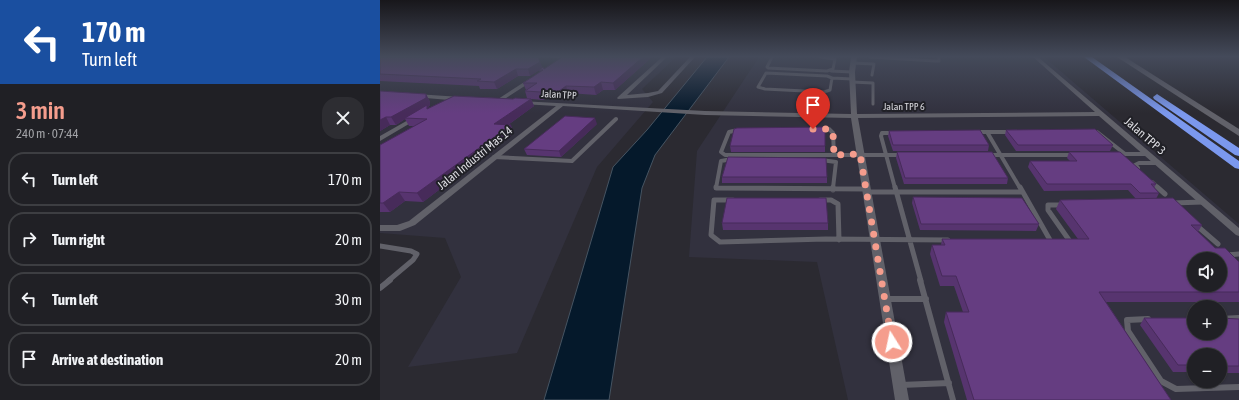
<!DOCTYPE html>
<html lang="en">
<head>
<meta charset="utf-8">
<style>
  body { margin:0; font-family:"Asap Condensed",sans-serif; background:#2d2d32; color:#f1f3f6; height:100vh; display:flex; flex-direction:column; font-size:15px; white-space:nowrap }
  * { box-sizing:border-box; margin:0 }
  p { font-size:13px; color:#a2a3a7 }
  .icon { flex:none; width:22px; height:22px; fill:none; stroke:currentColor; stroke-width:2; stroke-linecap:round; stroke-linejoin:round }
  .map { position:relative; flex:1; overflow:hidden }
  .drawer { display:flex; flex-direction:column; background:#202025; width:380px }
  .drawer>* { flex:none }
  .guide { background:#1a4fa0; color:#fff; overflow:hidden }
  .controls { position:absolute; left:807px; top:252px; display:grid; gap:8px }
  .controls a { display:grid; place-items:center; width:40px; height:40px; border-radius:50%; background:#202025; box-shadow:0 1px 3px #0004,0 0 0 1px #3d3e42; font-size:20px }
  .pin { position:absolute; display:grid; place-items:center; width:34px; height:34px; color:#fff; margin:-41px -17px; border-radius:50% 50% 50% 0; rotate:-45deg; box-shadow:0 0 4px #0007 }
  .pin .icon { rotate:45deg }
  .me { position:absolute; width:44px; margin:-22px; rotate:350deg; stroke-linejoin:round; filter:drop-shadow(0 0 3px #0008) }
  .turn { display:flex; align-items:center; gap:14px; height:84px; padding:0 16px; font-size:18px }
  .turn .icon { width:52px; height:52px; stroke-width:2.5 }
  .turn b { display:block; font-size:28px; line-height:34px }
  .round { display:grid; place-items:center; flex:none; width:42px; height:42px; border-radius:16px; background:#2d2d32 }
  .summary { display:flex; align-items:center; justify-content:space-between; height:68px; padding:0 16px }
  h1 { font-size:24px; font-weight:600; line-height:30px; color:#f59d8d }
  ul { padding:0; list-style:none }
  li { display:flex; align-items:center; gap:12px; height:54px; margin:0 8px 6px; padding:0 8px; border:2px solid #3d3e42; border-radius:16px }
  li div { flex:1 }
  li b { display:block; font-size:15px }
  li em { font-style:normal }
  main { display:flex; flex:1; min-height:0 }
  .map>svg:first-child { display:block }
  .built { fill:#32313e; fill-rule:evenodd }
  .water { fill:#05192b; stroke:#465462 }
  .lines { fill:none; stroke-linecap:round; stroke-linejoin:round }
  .service-far3 { stroke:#616169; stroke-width:3 }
  .service-far2 { stroke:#616169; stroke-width:4 }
  .service-far1 { stroke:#616169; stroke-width:5 }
  .service { stroke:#616169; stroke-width:6 }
  .minor { fill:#616169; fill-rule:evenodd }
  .tertiary { fill:#616169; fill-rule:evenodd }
  .motorway { fill:#7b98ee; fill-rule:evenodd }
  .wall { fill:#57346f }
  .shaded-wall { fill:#472b5a }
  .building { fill:#653d81; stroke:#472b5a; fill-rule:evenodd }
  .route { stroke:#f59d8d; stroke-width:7; stroke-dasharray:0 12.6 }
  .labels { text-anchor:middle; stroke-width:4; stroke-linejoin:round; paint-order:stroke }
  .far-street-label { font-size:10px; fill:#dddde2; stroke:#212127 }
  .street-label { font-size:12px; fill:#dddde2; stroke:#212127 }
</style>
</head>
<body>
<main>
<section class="drawer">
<div class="guide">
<div class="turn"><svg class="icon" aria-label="left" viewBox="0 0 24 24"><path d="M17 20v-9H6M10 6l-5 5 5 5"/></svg><div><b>170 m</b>Turn left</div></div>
</div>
<div class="summary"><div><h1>3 min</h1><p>240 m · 07:44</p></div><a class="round"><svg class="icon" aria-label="close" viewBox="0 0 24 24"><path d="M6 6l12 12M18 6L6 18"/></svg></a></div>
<ul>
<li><svg class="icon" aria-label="left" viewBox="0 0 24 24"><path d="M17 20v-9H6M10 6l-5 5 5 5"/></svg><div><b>Turn left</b></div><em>170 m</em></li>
<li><svg class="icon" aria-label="right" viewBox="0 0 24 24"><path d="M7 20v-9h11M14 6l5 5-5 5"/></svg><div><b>Turn right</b></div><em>20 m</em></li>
<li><svg class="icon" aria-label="left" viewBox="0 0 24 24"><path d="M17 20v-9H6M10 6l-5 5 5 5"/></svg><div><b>Turn left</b></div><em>30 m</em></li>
<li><svg class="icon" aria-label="arrive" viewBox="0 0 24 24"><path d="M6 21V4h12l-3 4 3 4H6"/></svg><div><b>Arrive at destination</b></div><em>20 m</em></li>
</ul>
</section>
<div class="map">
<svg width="859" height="400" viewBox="0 0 859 400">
  <rect width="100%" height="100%" fill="#2b2a31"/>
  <path class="built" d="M0,57H296L262,89L273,102L217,167L137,353L28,367L81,277L65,238L0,233Z
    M379,57H664L859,224V400H468L437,262L309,257L317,151ZM814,259H840V285H814ZM814,307H840V333H814ZM814,355H840V381H814Z"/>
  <path class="water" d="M327,57H349L275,155L262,188L229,400H164L233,167L267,130Z"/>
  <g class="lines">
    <path class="service-far3" d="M392,57L387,67L388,68L447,71L453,69L455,59L441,57
      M490,57L555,61H559V57
      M473,63L494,64L492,75
      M451,71L472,72
      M386,73L447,76L452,78L450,90L444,92L385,89L378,87Z
      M452,78L472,79
      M472,82L493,83V104"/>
    <path class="service-far2" d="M440,129H449L453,133L454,155
      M358,130L349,132L341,152L345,155H522
      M595,132H632
      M607,132L640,188
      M717,132L745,154
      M514,133H502L501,136L515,188
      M737,154H767
      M609,155H694
      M114,157L192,161L236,119
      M441,160L456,162L453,188
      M758,168L755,165L759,163H778
      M772,182L778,188
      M336,188L341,161L352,159"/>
    <path class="service-far1" d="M336,187V188L486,189
      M515,187L541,281
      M640,187L670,240
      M777,187L785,194
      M453,190V187
      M487,192H642
      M353,200H334L331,235L340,242L446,239L568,240
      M440,200H451L458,204L459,240
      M792,203L823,202
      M683,205H668V210L689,240
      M816,225L838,244
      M0,246L31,251L37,254L33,260L8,281
      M847,255L859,254"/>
    <path class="service" d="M540,280L573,400
      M0,288L10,280
      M505,299H546
      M768,319L747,320L748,331L781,381L796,389L859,387
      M840,319L859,318
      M521,385L569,383"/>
    <path class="minor" d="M171,57H188L189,58L186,60Z
      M282,57H287L247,95L268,93L278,91L310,57H315L282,93L268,97L238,99L237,98L239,96Z
      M471,57H477L475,72L477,114L715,112L653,57H658L859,228V236L856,235L719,116L478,118L529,400H515L471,118L325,115L183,106L35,225L20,231H0V225H17L29,221L176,106L142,104L139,102L140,101L325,111L471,114L469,72Z
      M152,77L157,78L120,102L115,101Z
      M36,94L81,97L84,99L81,101L34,97L33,96Z
      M37,115L40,117L39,118L0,141V136Z"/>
    <path class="tertiary" d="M737,57H745L859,129V136Z"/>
    <path class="motorway" d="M704,57H712L859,161V169L855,168Z
      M777,94L859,148V156L855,155L774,99L773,97Z"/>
  </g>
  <path class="wall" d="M0,57L160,62L162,68L164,69L272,57L235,90H223L216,95L188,93L181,99L166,98L163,100L151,99L154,106L128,125L134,133L43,202L25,201L10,212H0V145L34,126H29L25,119L16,125H10L0,131V91L46,94L50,102V105L48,107L49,109L133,99L147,98L145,91L147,90H146L143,83L160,72L159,70L150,76H138L117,89H100L99,86L0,81Z
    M217,124L181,157L147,155L144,149Z
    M626,130L733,145L730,151H636L625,135Z
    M509,131L609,145L608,151H513L508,136Z
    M350,146H445V152H351Z
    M517,152L628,178L627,184H524L516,158Z
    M689,152L776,184L774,188L779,193L776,199L822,225L818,232L835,248L859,262V302H726L791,400H587L564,322L566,312H583L574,286H560L550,254L552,245H561L562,239H698L676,209L680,200L756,199L748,190L664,191L648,167L650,161H690L687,158Z
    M342,177H447V183H342Z
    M533,197L659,224L656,231L540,230L532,203Z
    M342,223H448V230H343Z
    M764,318L859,319V373H840V355H814V372H793L760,325Z"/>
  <path class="shaded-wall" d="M263,57H272L235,90L233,83Z
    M160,62L163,68L150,76L148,69Z
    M136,69L138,76L117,89L114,82Z
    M221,82L223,90L216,95L214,87Z
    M186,86L188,93L181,99L179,91Z
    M164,90L166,98L163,100L161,92Z
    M46,94L50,102V105L48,107L51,113L25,118V119L16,125L11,117Z
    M151,99L154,106L118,132L114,124Z
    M6,117L10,125L0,131V120Z
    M215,118L217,124L181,157L179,151Z
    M131,125L134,133L43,202L37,193Z
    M19,192L25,201L10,212L3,203Z"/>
  <path class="building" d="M0,57H122L126,58L127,57H158L160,62L148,69H136L114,82L97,81L101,79L0,74Z
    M182,57H263L233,83L221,82L214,87L186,86L179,91L164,90L161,92L145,91L157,83H143L163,70H159L163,67L164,69Z
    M0,91L46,94V98L11,117H6L0,120Z
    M74,96L133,99L135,98L151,99L114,124L131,125L37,193L19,192L3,203H0V145L47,119L25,118L47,105V109Z
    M185,116L215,118L179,151L144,149Z
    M445,127V146H350L354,129L357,128Z
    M715,129L733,145H638L626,130Z
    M600,130L609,145H513L509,131Z
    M517,152H612L628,178H525Z
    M689,152H740L776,184H771L779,193H760L751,184H667L650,161H697Z
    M348,157L446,158L447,177H342Z
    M533,197L642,198L659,224H541Z
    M347,198H446L448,223H342Z
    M793,198L822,225H811L835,248H845L859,262V292H719L791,400H594L566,312H589L576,276H562L552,245H565L562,239H709L680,200ZM814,259H840V285H814Z
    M764,318H814V333H840V318L859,319V366H840V355H814V365H798Z"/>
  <linearGradient id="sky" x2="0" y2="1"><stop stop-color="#18171b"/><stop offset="0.5" stop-color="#444a5a"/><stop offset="1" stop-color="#444a5a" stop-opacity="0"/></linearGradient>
  <rect width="859" height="113" fill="url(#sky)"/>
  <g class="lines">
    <path class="route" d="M433,129H449L453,133L454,155L480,154L512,342"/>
  </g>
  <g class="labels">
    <g class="far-street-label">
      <text transform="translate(179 94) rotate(3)" y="4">Jalan TPP</text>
      <text x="524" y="110">Jalan TPP 6</text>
    </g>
    <g class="street-label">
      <text transform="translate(765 136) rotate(41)" y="4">Jalan TPP 3</text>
      <text transform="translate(95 158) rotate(-39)" y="4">Jalan Industri Mas 14</text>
    </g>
  </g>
</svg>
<div class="controls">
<a><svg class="icon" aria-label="sound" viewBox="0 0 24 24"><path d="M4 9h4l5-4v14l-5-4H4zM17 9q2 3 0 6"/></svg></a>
<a>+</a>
<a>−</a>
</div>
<div class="pin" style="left:433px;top:129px;background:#d93025"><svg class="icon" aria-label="arrive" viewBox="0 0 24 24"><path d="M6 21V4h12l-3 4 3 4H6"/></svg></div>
<svg class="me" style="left:512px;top:342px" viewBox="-20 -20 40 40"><circle r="17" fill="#f59d8d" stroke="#fff" stroke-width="3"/><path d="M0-11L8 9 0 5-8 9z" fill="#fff"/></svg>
</div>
</main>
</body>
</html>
